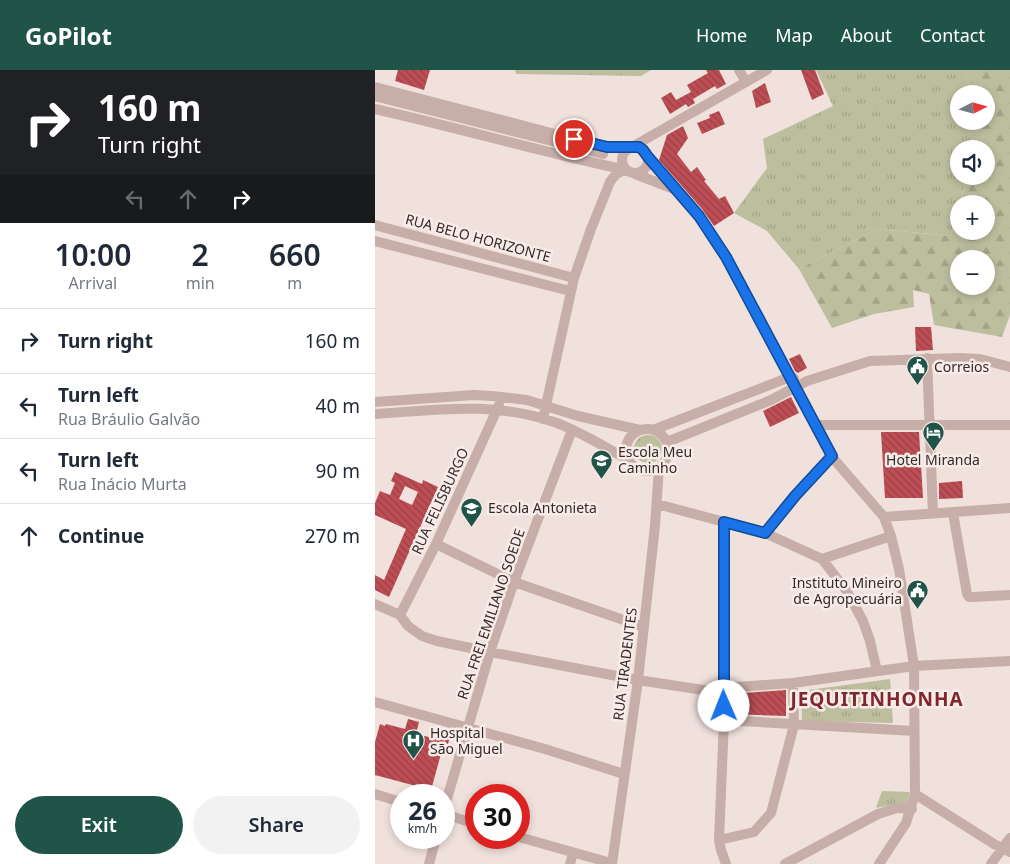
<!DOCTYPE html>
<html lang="en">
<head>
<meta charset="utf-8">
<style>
  body { margin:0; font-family:"Noto Sans",sans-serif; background:#f2f2f3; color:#1f2937; height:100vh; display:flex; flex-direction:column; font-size:19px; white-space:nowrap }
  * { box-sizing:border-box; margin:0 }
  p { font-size:16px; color:#747a83 }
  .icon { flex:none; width:28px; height:28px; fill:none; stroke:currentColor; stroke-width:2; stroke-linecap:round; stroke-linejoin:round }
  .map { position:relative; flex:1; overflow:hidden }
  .details { display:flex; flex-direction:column; background:#fff; width:375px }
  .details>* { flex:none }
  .top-card { background:#202124; color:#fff; overflow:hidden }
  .needle { width:32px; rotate:84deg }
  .tools { position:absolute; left:575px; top:15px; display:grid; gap:10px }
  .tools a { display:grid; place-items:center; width:45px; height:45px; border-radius:50%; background:#fff; box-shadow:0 2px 8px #0003; font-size:25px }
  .speed { position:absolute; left:15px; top:714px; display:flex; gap:10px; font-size:25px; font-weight:700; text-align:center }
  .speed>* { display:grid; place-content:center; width:65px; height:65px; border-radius:50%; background:#fff; box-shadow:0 2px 8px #0003; line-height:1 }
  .speed small { font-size:12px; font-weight:400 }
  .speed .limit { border:8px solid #d22; background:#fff; color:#111 }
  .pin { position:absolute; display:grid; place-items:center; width:42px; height:42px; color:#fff; margin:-21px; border:2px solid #fff; border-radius:50%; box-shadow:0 1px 5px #0007 }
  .me { position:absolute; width:55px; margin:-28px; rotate:359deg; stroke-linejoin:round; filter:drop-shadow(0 0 4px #0008) }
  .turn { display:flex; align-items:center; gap:18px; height:105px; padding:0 15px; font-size:22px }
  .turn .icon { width:65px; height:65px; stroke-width:2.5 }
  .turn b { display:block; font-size:35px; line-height:42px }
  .lanes { display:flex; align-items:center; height:48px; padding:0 15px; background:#0003; justify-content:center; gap:25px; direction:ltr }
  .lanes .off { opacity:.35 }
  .eta { display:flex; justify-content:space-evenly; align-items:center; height:85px; text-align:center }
  .eta b { font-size:30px; font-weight:600; line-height:35px }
  .action { display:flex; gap:10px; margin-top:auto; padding:10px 15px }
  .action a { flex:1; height:58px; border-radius:30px; background:#215448; color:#fff; font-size:20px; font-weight:600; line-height:58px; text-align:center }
  .action a+a { background:#f2f2f3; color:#1f2937 }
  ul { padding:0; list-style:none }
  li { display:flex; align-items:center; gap:15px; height:65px; padding:0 15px; border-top:1px solid #e0e1e3 }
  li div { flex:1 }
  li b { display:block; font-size:19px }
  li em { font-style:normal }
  header { display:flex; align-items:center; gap:30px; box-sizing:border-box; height:70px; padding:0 25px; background:#215448; color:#fff }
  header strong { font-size:24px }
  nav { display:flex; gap:28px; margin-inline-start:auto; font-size:18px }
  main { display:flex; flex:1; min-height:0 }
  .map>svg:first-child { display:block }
  .grass { fill:url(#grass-tufts) }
  .forest { fill:url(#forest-firs); fill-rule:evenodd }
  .building { fill:url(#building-back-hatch); fill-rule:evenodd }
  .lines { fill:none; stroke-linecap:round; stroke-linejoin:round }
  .minor { stroke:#c8aea9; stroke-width:10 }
  .route-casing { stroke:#114b97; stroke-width:12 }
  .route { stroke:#1a73e8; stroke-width:9 }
  .labels { text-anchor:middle; stroke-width:5; stroke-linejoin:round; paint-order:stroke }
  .street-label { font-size:14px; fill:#352929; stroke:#f8ece9 }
  .poi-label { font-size:14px; fill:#352929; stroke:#f8ece9; text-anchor:start }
  .district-label { font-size:19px; font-weight:bold; letter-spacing:1px; fill:#7f272d; stroke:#f8ece9 }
</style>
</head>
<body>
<header>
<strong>GoPilot</strong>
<nav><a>Home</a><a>Map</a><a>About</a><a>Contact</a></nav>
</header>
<main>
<section class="details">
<div class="top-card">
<div class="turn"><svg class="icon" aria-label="right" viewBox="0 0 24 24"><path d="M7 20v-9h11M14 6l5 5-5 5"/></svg><div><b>160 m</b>Turn right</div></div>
<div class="lanes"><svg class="icon off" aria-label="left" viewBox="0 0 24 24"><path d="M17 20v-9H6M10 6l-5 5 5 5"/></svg><svg class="icon off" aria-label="ahead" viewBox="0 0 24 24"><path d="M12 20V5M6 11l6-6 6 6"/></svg><svg class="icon" aria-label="right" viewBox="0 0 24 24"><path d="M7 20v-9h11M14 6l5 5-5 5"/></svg></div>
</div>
<div class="eta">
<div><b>10:00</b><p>Arrival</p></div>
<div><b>2</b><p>min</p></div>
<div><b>660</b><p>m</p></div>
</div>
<ul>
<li><svg class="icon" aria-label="right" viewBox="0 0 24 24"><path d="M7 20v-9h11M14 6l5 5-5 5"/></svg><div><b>Turn right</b></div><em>160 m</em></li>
<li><svg class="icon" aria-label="left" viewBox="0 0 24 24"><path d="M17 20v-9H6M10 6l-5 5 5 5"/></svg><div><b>Turn left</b><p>Rua Bráulio Galvão</p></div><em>40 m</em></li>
<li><svg class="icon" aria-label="left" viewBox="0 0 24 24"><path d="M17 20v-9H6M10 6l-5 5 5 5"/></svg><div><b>Turn left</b><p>Rua Inácio Murta</p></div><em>90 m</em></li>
<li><svg class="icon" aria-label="ahead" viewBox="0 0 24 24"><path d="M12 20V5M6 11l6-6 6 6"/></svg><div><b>Continue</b></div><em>270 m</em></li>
</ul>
<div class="action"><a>Exit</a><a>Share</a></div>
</section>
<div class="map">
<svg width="635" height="794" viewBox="0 0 635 794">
  <defs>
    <pattern id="grass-tufts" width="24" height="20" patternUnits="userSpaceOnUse" patternTransform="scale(1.25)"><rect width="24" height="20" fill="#bdbe9e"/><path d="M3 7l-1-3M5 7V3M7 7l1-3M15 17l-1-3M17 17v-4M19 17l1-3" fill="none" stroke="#a3a388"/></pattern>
    <pattern id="forest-firs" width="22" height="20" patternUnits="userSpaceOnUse" patternTransform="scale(1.25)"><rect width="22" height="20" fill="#bdbe9e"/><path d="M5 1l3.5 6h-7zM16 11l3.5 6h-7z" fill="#a3a388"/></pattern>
    <pattern id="building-back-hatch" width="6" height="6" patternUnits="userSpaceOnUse" patternTransform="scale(1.25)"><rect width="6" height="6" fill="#bd4e55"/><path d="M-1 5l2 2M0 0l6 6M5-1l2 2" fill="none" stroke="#9a4146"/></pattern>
  </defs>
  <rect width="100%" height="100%" fill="#f0e1dd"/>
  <path class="grass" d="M140,0H276L266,6L141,4Z
    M441,0H589L596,24H584V51H604L606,55L599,79H584V106H592L576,166L503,159L424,199L392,161L359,143L392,98L388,69L458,36Z
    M259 379a14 14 0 1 1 28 0a14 14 0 1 1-28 0Z
    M515,609L518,653L427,651L426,621Z
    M507,721L535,722L531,736L516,735L501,738Z"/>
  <path class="forest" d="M589,0H635V245L627,267L559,255L554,224L538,220L539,237L499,244L457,258L424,199L503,159L576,166L584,137V161H611V134H585L592,106H611V79H599L605,56L604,51H611V24H596ZM584,189H611V216H584Z"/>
  <path class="building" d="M23,0H55L49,20L20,11Z
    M331,0H344L351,14L342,19L340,16L318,29L320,33L313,37L311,34L295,44L286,28L296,22L301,30L316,22L312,15L333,3Z
    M426,0H440L449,24L437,30Z
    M390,13L396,32L381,38L377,21Z
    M344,41L350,54L327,64L322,53L335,48L334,45Z
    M308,56L313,68L302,84L316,102L322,97L331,110L329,111L344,129L350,126L359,143L339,156L327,139L284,90L292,65Z
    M540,257H556L558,280L541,281Z
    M425,284L432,298L423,303L420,301L414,289Z
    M416,327L424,343L395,357L388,341Z
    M506,362H544L548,428H510Z
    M20,402L47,414L48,410L63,417L14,527L0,520V505L9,510L31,459L0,445V433L5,421L15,425L20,413L16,411ZM30,416L43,422L37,435L24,429Z
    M587,411L588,428L564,429V413Z
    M411,620V646L356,644V624Z
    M33,649L44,652L41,664L66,670L68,661L76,663L73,674L69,673L56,720L0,705V672L5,654L10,656L11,654L30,659Z"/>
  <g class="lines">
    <path class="minor" d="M364,0L371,12
      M0,17L199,69C218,73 236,78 255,78L392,0
      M0,26L228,84
      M0,39C84,58 167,82 251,100
      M247 90a13 13 0 1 1 26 0a13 13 0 1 1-26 0Z
      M273,87L324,146L351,187L457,387L509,447L516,466L524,499L539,596L540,724L531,753L504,794
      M260,104L299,119
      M0,155L199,208
      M0,171L195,221
      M552,288L558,444
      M0,332L99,325L117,326L152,330L203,346L265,360
      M0,344C63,340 117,331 179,352C205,361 229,377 254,390
      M168,349L199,208L216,159L235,112C239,105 243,102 251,100
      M442,355H635
      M251 380a21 21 0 1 1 42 0a21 21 0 1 1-42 0Z
      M278,360L415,307L419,308
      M292,372L396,330L432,311L495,291L585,288L605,289L635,297
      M282,434L390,463L447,489L471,520L488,551L495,571L502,601
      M578,443L592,524L594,527H598L635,525
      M509,447L635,438
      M349,452V650L344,770L346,780L351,794
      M390,463L420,426L457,387
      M61,474L139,512L269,557
      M447,489L516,466
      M0,534L25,545L33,556L47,566L62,571L115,582L263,610L348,623
      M25,545L61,474L124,335
      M348,618L418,613L539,596L635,591
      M0,632L170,679L249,704
      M349,650L539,661
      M0,724L26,732
      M540,724L619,774L635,782
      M69,739L115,582L139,512L197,360
      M69,744L101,754
      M144,767L236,793
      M344,770L379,762L396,743L419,655L418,613
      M54,794L61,768
      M195,794L198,783
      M237,794L263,610L280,456L284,397
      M410,794L503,744L522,738L537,739
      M616,794L635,768"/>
  </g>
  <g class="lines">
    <defs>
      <path id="route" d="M199,69L232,77H264L268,80L273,87L324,146L351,187L457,386L420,426L390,463L349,452V636"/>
    </defs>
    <use href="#route" class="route-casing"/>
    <use href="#route" class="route"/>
  </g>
  <defs>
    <symbol id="civic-pin" viewBox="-11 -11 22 30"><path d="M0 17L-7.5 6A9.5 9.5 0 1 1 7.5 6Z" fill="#215448" stroke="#f8ece9"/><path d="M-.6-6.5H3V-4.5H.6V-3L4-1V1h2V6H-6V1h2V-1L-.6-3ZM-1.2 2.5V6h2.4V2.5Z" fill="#fff"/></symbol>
    <symbol id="hotel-pin" viewBox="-11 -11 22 30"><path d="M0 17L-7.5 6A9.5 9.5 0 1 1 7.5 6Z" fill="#215448" stroke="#f8ece9"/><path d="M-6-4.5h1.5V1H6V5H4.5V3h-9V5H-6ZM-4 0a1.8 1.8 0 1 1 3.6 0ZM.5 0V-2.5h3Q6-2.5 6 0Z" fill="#fff"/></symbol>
    <symbol id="school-pin" viewBox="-11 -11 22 30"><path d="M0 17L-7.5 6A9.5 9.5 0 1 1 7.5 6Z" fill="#215448" stroke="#f8ece9"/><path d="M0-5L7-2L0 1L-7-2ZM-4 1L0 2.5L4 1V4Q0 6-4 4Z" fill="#fff"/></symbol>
    <symbol id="hospital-pin" viewBox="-11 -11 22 30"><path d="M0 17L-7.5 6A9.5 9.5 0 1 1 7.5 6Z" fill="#215448" stroke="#f8ece9"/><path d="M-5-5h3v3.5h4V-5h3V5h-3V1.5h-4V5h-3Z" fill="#fff"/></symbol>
  </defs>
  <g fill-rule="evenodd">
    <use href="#civic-pin" x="530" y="284" width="25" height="34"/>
    <use href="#hotel-pin" x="546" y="350" width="25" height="34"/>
    <use href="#school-pin" x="214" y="378" width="25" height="34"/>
    <use href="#school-pin" x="84" y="426" width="25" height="34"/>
    <use href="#civic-pin" x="530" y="508" width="25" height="34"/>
    <use href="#hospital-pin" x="26" y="658" width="25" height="34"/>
  </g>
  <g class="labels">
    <g class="street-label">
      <text transform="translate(103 168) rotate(15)" y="5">RUA BELO HORIZONTE</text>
      <text transform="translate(65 431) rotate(-65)" y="5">RUA FELISBURGO</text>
      <text transform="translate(116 544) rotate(-71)" y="5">RUA FREI EMILIANO SOEDE</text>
      <text transform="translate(250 594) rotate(-83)" y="5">RUA TIRADENTES</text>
    </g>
    <g class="poi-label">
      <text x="559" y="302">Correios</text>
      <text x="243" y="387">Escola Meu<tspan x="243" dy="16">Caminho</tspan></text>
      <text x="558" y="395" text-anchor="middle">Hotel Miranda</text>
      <text x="113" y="443">Escola Antonieta</text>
      <text x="527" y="518" text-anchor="end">Instituto Mineiro<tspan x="527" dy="16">de Agropecuária</tspan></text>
      <text x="55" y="668">Hospital<tspan x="55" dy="16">São Miguel</tspan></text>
    </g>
    <g class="district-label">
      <text x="502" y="636">JEQUITINHONHA</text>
    </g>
  </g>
</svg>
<div class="tools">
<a><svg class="needle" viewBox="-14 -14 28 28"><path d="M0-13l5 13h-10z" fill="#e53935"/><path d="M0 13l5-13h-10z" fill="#747a83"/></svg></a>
<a><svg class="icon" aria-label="sound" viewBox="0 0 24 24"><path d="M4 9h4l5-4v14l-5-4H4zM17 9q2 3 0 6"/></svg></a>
<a>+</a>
<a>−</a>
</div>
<div class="speed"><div>26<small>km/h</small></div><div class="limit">30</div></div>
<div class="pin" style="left:199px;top:69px;background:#d93025"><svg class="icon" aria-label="arrive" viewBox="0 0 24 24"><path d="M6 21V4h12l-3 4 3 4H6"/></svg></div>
<svg class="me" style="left:349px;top:636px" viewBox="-20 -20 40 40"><circle r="19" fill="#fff"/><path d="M0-13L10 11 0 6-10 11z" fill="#1a73e8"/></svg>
</div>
</main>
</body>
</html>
